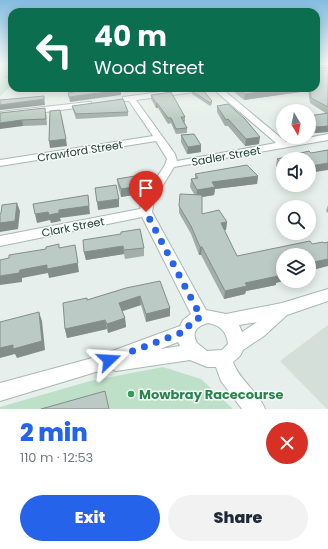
<!DOCTYPE html>
<html lang="en">
<head>
<meta charset="utf-8">
<style>
  body { margin:0; font-family:Poppins,sans-serif; background:#f2f2f3; color:#1f2937; height:100vh; display:flex; flex-direction:column; font-size:15px; white-space:nowrap }
  * { box-sizing:border-box; margin:0 }
  p { font-size:13px; color:#747a83 }
  .icon { flex:none; width:22px; height:22px; fill:none; stroke:currentColor; stroke-width:2; stroke-linecap:round; stroke-linejoin:round }
  .map { position:relative; height:409px; overflow:hidden }
  .panel { display:flex; flex-direction:column; background:#fff; flex:1 }
  .panel>* { flex:none }
  .banner { position:absolute; left:8px; top:8px; width:312px; height:84px; border-radius:12px; box-shadow:0 2px 10px #0003; background:#0b6e4f; color:#fff; overflow:hidden }
  .needle { width:26px; rotate:170deg }
  .controls { position:absolute; left:276px; top:104px; display:grid; gap:8px }
  .controls a { display:grid; place-items:center; width:40px; height:40px; border-radius:50%; background:#fff; box-shadow:0 2px 10px #0003; font-size:20px }
  .pin { position:absolute; display:grid; place-items:center; width:34px; height:34px; color:#fff; margin:-41px -17px; border-radius:50% 50% 50% 0; rotate:-45deg; box-shadow:0 0 4px #0007 }
  .pin .icon { rotate:45deg }
  .me { position:absolute; width:44px; margin:-22px; rotate:70deg; stroke-linejoin:round; filter:drop-shadow(0 0 3px #0008) }
  .turn { display:flex; align-items:center; gap:14px; height:84px; padding:0 20px; font-size:18px }
  .turn .icon { width:52px; height:52px; stroke-width:2.5 }
  .turn b { display:block; font-size:28px; line-height:34px }
  .round { display:grid; place-items:center; flex:none; width:42px; height:42px; border-radius:21px; background:#f2f2f3 }
  .headline { display:flex; align-items:center; justify-content:space-between; height:68px; padding:0 20px }
  h1 { font-size:24px; font-weight:800; line-height:30px; color:#2563eb }
  .cta { display:flex; gap:8px; margin-top:auto; padding:8px 20px }
  .cta a { flex:1; height:46px; border-radius:24px; background:#2563eb; color:#fff; font-size:16px; font-weight:800; line-height:46px; text-align:center }
  .cta a+a { background:#f2f2f3; color:#1f2937 }
  .map>svg:first-child { display:block }
  .built { fill:#d4dfda }
  .green { fill:#bfe0c8 }
  .lines { fill:none; stroke-linecap:round; stroke-linejoin:round }
  .stream { stroke:#8ec9d4; stroke-width:2 }
  .minor-casing { stroke:#a8b8b2; stroke-width:2 }
  .minor { fill:#fff; fill-rule:evenodd }
  .wall { fill:#a1aea9 }
  .shaded-wall { fill:#838d89 }
  .building { fill:#bbcac4; stroke:#838d89 }
  .route { stroke:#2563eb; stroke-width:7; stroke-dasharray:0 12.6 }
  .leisure-dot { fill:#2e9e5b; stroke:#f7fbf9; stroke-width:1.5 }
  .labels { text-anchor:middle; stroke-width:3; stroke-linejoin:round; paint-order:stroke }
  .street-label { font-size:11px; fill:#24423a; stroke:#f7fbf9 }
  .near-leisure-label { font-size:13px; font-weight:bold; fill:#27864d; stroke:#f7fbf9; text-anchor:start }
</style>
</head>
<body>
<div class="map">
<svg width="328" height="409" viewBox="0 0 328 409">
  <rect width="100%" height="100%" fill="#e6efeb"/>
  <path class="built" d="M328,325V409H327L280,361Z"/>
  <path class="green" d="M0,64H12V86L0,96Z
    M163,367L201,379L233,409H0V407L90,381Z"/>
  <g class="lines">
    <path class="stream" d="M6,77L12,74"/>
    <defs>
      <path id="minor" d="M191,88H212L208,90L136,100L175,154L177,161L276,143L212,88H221L286,142L328,134V140L174,167L154,200L152,212L206,310L226,314L282,303L328,289V301L287,315L264,336L243,350L240,356L233,362C239,380 258,391 265,409H242L221,381L216,367H207L190,360L116,371L109,368L0,401V383L96,357L180,326L183,320L191,314L142,217L0,246V236L140,209L142,200L165,165L167,159L156,141L0,166V160L153,136L129,101H123V97ZM257,322L242,332L239,325ZM208,323C220,325 227,332 228,344L222,350L207,351L197,343C191,332 197,326 208,323ZM178,342L180,346L160,349Z
        M88,102H91V106L0,118V112Z"/>
    </defs>
    <use href="#minor" class="minor-casing"/>
    <use href="#minor" class="minor"/>
  </g>
  <path class="wall" d="M328,70V132L315,133L309,128V116L327,114L310,103L308,91L244,100L229,88H316L317,71Z
    M144,88H166V90L147,92Z
    M192,91L212,101V104L210,106L192,94Z
    M151,95L185,117V122H184L187,128V133L176,134L171,123L168,124L158,108H156L151,99Z
    M72,106L128,112V116L76,119L73,110Z
    M217,106L259,144L245,146L228,126H225L217,112Z
    M0,113H46L47,125L23,126Z
    M181,135L201,152L187,154L181,142Z
    M328,150L309,173V159H283V172L276,166L277,159Z
    M195,174L258,176L257,184L215,189L214,195L202,197V214L227,222L226,230H224L237,256L309,255L276,283V285L246,291L245,294L224,299L201,255H199L191,234L179,213V206L194,194L190,187L191,179H195Z
    M117,179L139,186L140,194L121,197L118,187Z
    M328,205V213L326,211Z
    M144,248V256L125,259L124,254L86,260L84,252Z
    M126,288L170,308V316L146,322L141,305L122,311L125,318L126,327L108,333L107,329L67,338L65,329L87,300Z"/>
  <path class="shaded-wall" d="M322,64H328V69L316,70V65Z
    M147,88H166V90L147,92Z
    M288,88H308V91L244,100L245,94Z
    M121,90V95L70,102L69,97Z
    M44,96L45,105L0,110V105Z
    M156,103H157L158,108H156Z
    M22,120L23,126L0,129V123Z
    M328,126V132L315,133L317,127Z
    M260,137L259,144L245,146L246,139Z
    M66,139L67,146L50,148L49,141Z
    M201,145V152L187,154L188,147Z
    M328,163V170L309,173L310,166Z
    M258,176L257,184L215,189L214,195L196,198L197,190L212,182Z
    M139,186L140,194L121,197V189Z
    M88,195L90,214L60,218L61,221L51,223L50,220L37,223L35,214L59,210Z
    M119,199V207L98,210L97,202Z
    M17,203L20,211L18,229L0,232V223Z
    M227,222L226,230L220,231L221,223Z
    M75,245L79,272L49,278L48,273L22,278V282L0,285V276L20,270Z
    M123,246L124,254L86,260L84,252Z
    M200,247H202L201,255H199Z
    M328,259V266L309,271V263Z
    M283,273V281L276,283V285L246,291L245,294L224,299L225,291L245,283Z
    M140,296L141,305L120,312L119,303Z
    M170,308V316L146,322V314Z
    M39,312L42,321L45,350L17,358L15,354L0,358V348Z
    M125,318L126,327L108,333L107,324Z
    M105,320L107,329L67,338L65,329Z"/>
  <path class="building" d="M316,70L317,71L328,70V107L311,98L310,88H316Z
    M93,88H120L121,90L69,97L68,93Z
    M237,88H288L245,94Z
    M202,89L212,101L210,103L192,91Z
    M171,92L185,117H181L187,128L176,129L171,118H168L157,103H156L151,95Z
    M44,96V99L0,105V100Z
    M123,99L128,112L76,114L72,106Z
    M228,104L245,119L260,137L246,139L228,119L226,120L217,106Z
    M45,108L46,119L22,120L0,123V113Z
    M60,110L66,139L49,141L50,111Z
    M328,113V126L317,127L309,121V116Z
    M194,134L201,145L188,147L181,135Z
    M328,150V163L310,166L309,165V159H283V164L277,159L309,151L311,153Z
    M247,165L258,176L212,182L215,187L197,190L191,179L198,178L195,174Z
    M135,176L139,186L121,189L117,179Z
    M116,185L119,199L97,202L95,188Z
    M180,194L202,195V214L219,210L227,222L221,223L237,256L310,241L312,244L323,242L324,243L328,242V259L309,263V255H283V273L277,275L278,276L245,283L247,286L225,291L202,247H200L191,226L179,206Z
    M88,195L89,206L59,210V213L49,215L48,212L35,214L33,204Z
    M17,203L15,221L0,223V214L1,213L2,205Z
    M140,229L144,248L124,250L123,246L84,252L83,240L121,234V232Z
    M59,244V248L75,245L78,263L47,269V265L20,270L19,273L0,276V260L9,258V255L46,249V247Z
    M160,281L170,308L146,314L140,296L119,303L125,318L107,324L105,320L65,329L63,303L87,298V300L126,288Z
    M39,312L42,341L13,349V345L0,348V322Z
    M105,391L109,409H41Z"/>
  <linearGradient id="sky" x2="0" y2="1"><stop stop-color="#84bce0"/><stop offset="0.53" stop-color="#f4f8f6"/><stop offset="1" stop-color="#f4f8f6" stop-opacity="0"/></linearGradient>
  <rect width="328" height="121" fill="url(#sky)"/>
  <g class="lines">
    <path class="route" d="M109,360L186,331L191,322L201,317L146,212"/>
  </g>
  <circle class="leisure-dot" cx="131" cy="394" r="4"/>
  <g class="labels">
    <g class="street-label">
      <text transform="translate(80 151) rotate(-9)" y="4">Crawford Street</text>
      <text transform="translate(226 156) rotate(-10)" y="4">Sadler Street</text>
      <text transform="translate(73 227) rotate(-11)" y="4">Clark Street</text>
    </g>
    <g class="near-leisure-label">
      <text x="139" y="399">Mowbray Racecourse</text>
    </g>
  </g>
</svg>
<div class="controls">
<a><svg class="needle" viewBox="-14 -14 28 28"><path d="M0-13l5 13h-10z" fill="#e53935"/><path d="M0 13l5-13h-10z" fill="#747a83"/></svg></a>
<a><svg class="icon" aria-label="sound" viewBox="0 0 24 24"><path d="M4 9h4l5-4v14l-5-4H4zM17 9q2 3 0 6"/></svg></a>
<a><svg class="icon" aria-label="search" viewBox="0 0 24 24"><circle cx="10" cy="10" r="6"/><path d="M15 15l6 6"/></svg></a>
<a><svg class="icon" aria-label="layers" viewBox="0 0 24 24"><path d="M12 4l9 5-9 5-9-5zM3 14l9 5 9-5"/></svg></a>
</div>
<div class="pin" style="left:146px;top:212px;background:#d93025"><svg class="icon" aria-label="arrive" viewBox="0 0 24 24"><path d="M6 21V4h12l-3 4 3 4H6"/></svg></div>
<svg class="me" style="left:109px;top:360px" viewBox="-20 -20 40 40"><path d="M0-17L14 15 0 8-14 15z" fill="#2563eb" stroke="#fff" stroke-width="4"/></svg>
<div class="banner">
<div class="turn"><svg class="icon" aria-label="left" viewBox="0 0 24 24"><path d="M17 20v-9H6M10 6l-5 5 5 5"/></svg><div><b>40 m</b>Wood Street</div></div>
</div>
</div>
<section class="panel">
<div class="headline"><div><h1>2 min</h1><p>110 m · 12:53</p></div><a class="round" style="background:#d93025;color:#fff"><svg class="icon" aria-label="close" viewBox="0 0 24 24"><path d="M6 6l12 12M18 6L6 18"/></svg></a></div>
<div class="cta"><a>Exit</a><a>Share</a></div>
</section>
</body>
</html>
